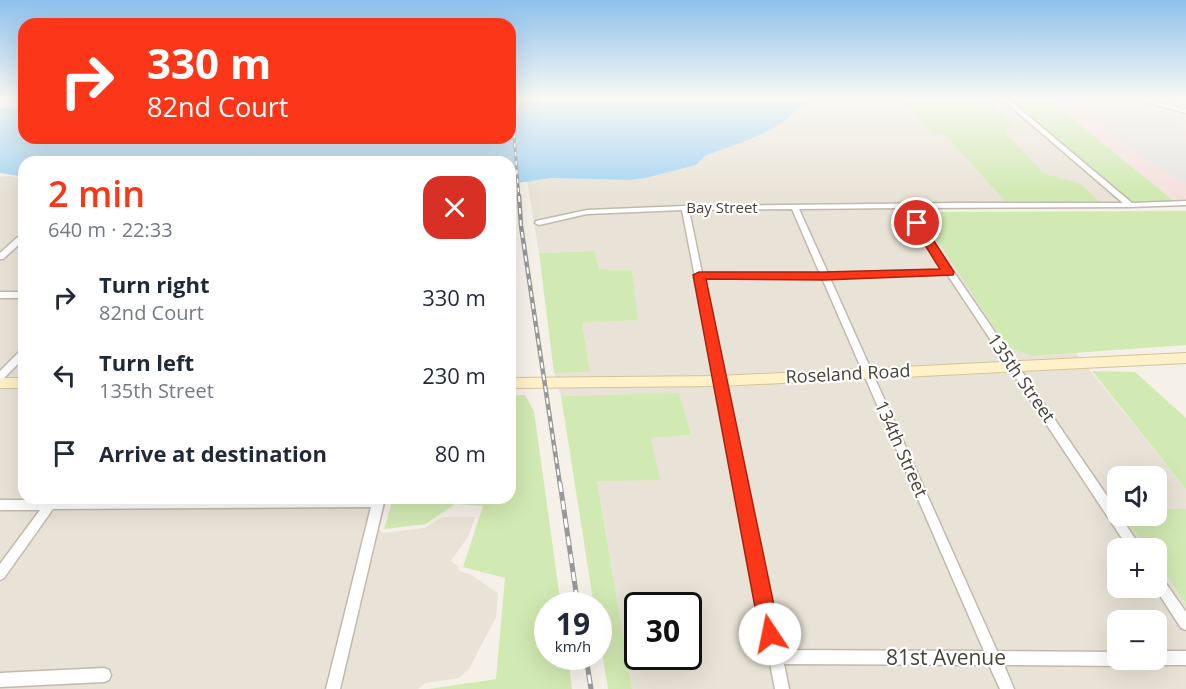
<!DOCTYPE html>
<html lang="en">
<head>
<meta charset="utf-8">
<style>
  body { margin:0; font-family:"Open Sans",sans-serif; background:#f6f6f7; color:#1f2937; height:100vh; display:flex; flex-direction:column; font-size:22px; white-space:nowrap }
  * { box-sizing:border-box; margin:0 }
  p { font-size:20px; color:#747a83 }
  .icon { flex:none; width:33px; height:33px; fill:none; stroke:currentColor; stroke-width:2; stroke-linecap:round; stroke-linejoin:round }
  .map { position:relative; flex:1; overflow:hidden }
  .side { position:absolute; left:18px; top:156px; width:498px; height:348px; display:flex; flex-direction:column; background:#fff; border-radius:18px; box-shadow:0 6px 24px #0002 }
  .side>* { flex:none }
  .banner { position:absolute; left:18px; top:18px; width:498px; height:126px; border-radius:18px; box-shadow:0 6px 24px #0002; background:#fc3719; color:#fff; overflow:hidden }
  .buttons { position:absolute; left:1107px; top:466px; display:grid; gap:12px }
  .buttons a { display:grid; place-items:center; width:60px; height:60px; border-radius:12px; background:#fff; box-shadow:0 6px 24px #0002; font-size:30px }
  .speed { position:absolute; left:534px; top:592px; display:flex; gap:12px; font-size:30px; font-weight:700; text-align:center }
  .speed>* { display:grid; place-content:center; width:78px; height:78px; border-radius:50%; background:#fff; box-shadow:0 6px 24px #0002; line-height:1 }
  .speed small { font-size:15px; font-weight:400 }
  .speed .limit { border:3px solid #111; border-radius:9px; background:#fff; color:#111 }
  .pin { position:absolute; display:grid; place-items:center; width:51px; height:51px; color:#fff; margin:-26px; border:3px solid #fff; border-radius:50%; box-shadow:0 2px 6px #0007 }
  .me { position:absolute; width:66px; margin:-33px; rotate:349deg; stroke-linejoin:round; filter:drop-shadow(0 0 4px #0008) }
  .turn { display:flex; align-items:center; gap:21px; height:126px; padding:0 30px; font-size:27px }
  .turn .icon { width:78px; height:78px; stroke-width:2.5 }
  .turn b { display:block; font-size:42px; line-height:51px }
  .round { display:grid; place-items:center; flex:none; width:63px; height:63px; border-radius:18px; background:#f6f6f7 }
  .head { display:flex; align-items:center; justify-content:space-between; height:102px; padding:0 30px }
  h1 { font-size:36px; font-weight:600; line-height:45px; color:#fc3719 }
  ul { padding:0; list-style:none }
  li { display:flex; align-items:center; gap:18px; height:78px; padding:0 30px }
  li div { flex:1 }
  li b { display:block; font-size:22px }
  li em { font-style:normal }
  .map>svg:first-child { display:block }
  .residential { fill:#e9e3d7; fill-rule:evenodd }
  .medical { fill:#f5e0dd }
  .green { fill:#d1e9b2 }
  .parking { fill:#e6e4e1 }
  .water { fill:#a5d4f2 }
  .lines { fill:none; stroke-linecap:round; stroke-linejoin:round }
  .minor-casing { stroke:#c1b9ac; stroke-width:3 }
  .secondary-casing { stroke:#d5c499; stroke-width:2 }
  .minor { fill:#fff; fill-rule:evenodd }
  .secondary { fill:#fff1c9; fill-rule:evenodd }
  .rail-far2-casing { stroke:#989898; stroke-width:3 }
  .rail-far1-casing { stroke:#989898; stroke-width:4.5 }
  .rail-casing { stroke:#989898; stroke-width:5 }
  .rail-far2 { stroke:#fff; stroke-width:1.5; stroke-dasharray:4.5; stroke-linecap:butt }
  .rail-far1 { stroke:#fff; stroke-width:2; stroke-dasharray:6; stroke-linecap:butt }
  .rail { stroke:#fff; stroke-width:3; stroke-dasharray:9; stroke-linecap:butt }
  .route { fill:#fc3719; stroke:#a42410; stroke-width:1.5 }
  .labels { text-anchor:middle; stroke-width:4.5; stroke-linejoin:round; paint-order:stroke }
  .far-street-label { font-size:15px; fill:#494237; stroke:#fff }
  .street-label { font-size:18px; fill:#494237; stroke:#fff }
  .near-street-label { font-size:21px; fill:#494237; stroke:#fff }
</style>
</head>
<body>
<div class="map">
<svg width="1186" height="689" viewBox="0 0 1186 689">
  <rect width="100%" height="100%" fill="#f5f1e9"/>
  <path class="residential" d="M814,98H1007L1129,204H912L1032,356L1076,353L1186,489V509H1157L1156,477H1118V516H1124L1147,549H1118V588H1156L1157,562L1186,604V689H632L597,480H659L651,438L690,435L679,393L561,396L554,373L590,372L582,323L638,320L632,270L599,269L595,251L539,253L527,180L550,178L629,180L696,165L705,156L781,123L798,107L812,101ZM638,606H688V657H638ZM1118,621H1156V660H1118Z
    M10,176L24,179V378H0V177Z
    M0,388L24,389V498H388L379,529L383,533L425,528L442,517H475L469,535L451,561L458,566L459,571L470,574L498,593L496,617L469,669L459,678L425,683L418,689H0Z"/>
  <path class="medical" d="M1047,98H1127L1186,112V199L1174,201Z"/>
  <path class="green" d="M902,98H974L987,100L1011,124L1004,133L1045,174L1081,184L1100,202L1005,201L945,134L931,133Z
    M1007,98H1047L1174,201L1129,204Z
    M1186,211V345L1032,356L1007,347L919,212Z
    M595,251L599,269L632,270L638,320L582,323L590,372L554,373L539,253Z
    M1092,371L1135,372L1186,418V489Z
    M679,393L691,435L651,438L660,480L597,481L632,689H608L599,633L598,606H594L561,396Z
    M510,395H525L534,411L561,606H548V657H568L572,689H429L496,679L505,578L463,567L483,506L455,504L426,524L384,529L393,498H510Z
    M1157,509H1186V604L1157,562L1156,549H1147L1124,516H1156Z"/>
  <path class="parking" d="M1072,99H1120L1135,105L1152,106L1186,120V125L1179,126L1185,130L1175,131L1186,138L1183,139L1186,142V182L1178,180L1141,155L1069,102L1074,101Z"/>
  <path class="water" d="M510,98H814L812,101L798,107C783,131 732,145 705,156L696,165L645,178L629,180L550,178L510,184V162H24V177L0,173V108L24,109V138H510Z"/>
  <g class="lines">
    <defs>
      <path id="minor" d="M1001,98H1007L1132,203L1186,201V205L1130,207L910,208L1118,512V516H1120L1142,549H1129L947,274L830,278L997,651L1118,652V660H1124L1123,664L1118,666L1004,665L1014,689H1000L989,665L784,664L789,689H775L682,210L587,214L539,225L535,223L536,221L587,210L685,206L956,203H1123ZM903,208L944,270L828,273L799,209ZM792,209L820,274L702,273L689,210ZM703,277L822,278L984,651L781,650Z
        M1131,98H1140L1186,109V113Z
        M21,234H24V240L3,259H0V253Z
        M0,292H24V298H0Z
        M24,349V358L3,379L0,380V371L21,350Z
        M49,498H61L60,500L385,498L340,689H326L371,507L53,509L4,578L0,580V564L40,510H0V500H47Z
        M1156,573L1160,575L1186,612V630L1181,628L1155,588H1156Z
        M1156,651H1186V665H1156L1151,663L1150,660H1156Z
        M104,668L109,670L111,675L109,680L104,682L0,687V673Z"/>
      <path id="secondary" d="M1186,353V363L719,386L510,388V378L719,376Z
        M0,378H24V388H0Z"/>
    </defs>
    <use href="#minor" class="minor-casing"/>
    <use href="#secondary" class="secondary-casing"/>
    <use href="#minor" class="minor"/>
    <use href="#secondary" class="secondary"/>
    <defs>
      <path id="rail-far2" d="M511,98L519,198"/>
      <path id="rail-far1" d="M519,196L521,226L560,485"/>
      <path id="rail" d="M560,483L578,606
        M586,657L591,689"/>
    </defs>
    <use href="#rail-far2" class="rail-far2-casing"/>
    <use href="#rail-far1" class="rail-far1-casing"/>
    <use href="#rail" class="rail-casing"/>
    <use href="#rail-far2" class="rail-far2"/>
    <use href="#rail-far1" class="rail-far1"/>
    <use href="#rail" class="rail"/>
  </g>
  <linearGradient id="sky" x2="0" y2="1"><stop stop-color="#8dc1ec"/><stop offset="0.51" stop-color="#faf9f5"/><stop offset="1" stop-color="#faf9f5" stop-opacity="0"/></linearGradient>
  <rect width="1186" height="194" fill="url(#sky)"/>
  <path class="route" d="M917,220L921,221L954,272L953,275L824,280L706,279L780,634L777,641L770,644L763,641L760,634L693,275L699,272H824L940,269L911,223Z"/>
  <g class="labels">
    <g class="far-street-label">
      <text x="722" y="213">Bay Street</text>
    </g>
    <g class="street-label">
      <text transform="translate(848 374) rotate(-3)" y="6">Roseland Road</text>
      <text transform="translate(1021 378) rotate(55)" y="6">135th Street</text>
      <text transform="translate(901 449) rotate(66)" y="6">134th Street</text>
    </g>
    <g class="near-street-label">
      <text x="946" y="665">81st Avenue</text>
    </g>
  </g>
</svg>
<div class="buttons">
<a><svg class="icon" aria-label="sound" viewBox="0 0 24 24"><path d="M4 9h4l5-4v14l-5-4H4zM17 9q2 3 0 6"/></svg></a>
<a>+</a>
<a>−</a>
</div>
<div class="speed"><div>19<small>km/h</small></div><div class="limit">30</div></div>
<div class="pin" style="left:917px;top:223px;background:#d93025"><svg class="icon" aria-label="arrive" viewBox="0 0 24 24"><path d="M6 21V4h12l-3 4 3 4H6"/></svg></div>
<svg class="me" style="left:770px;top:634px" viewBox="-20 -20 40 40"><circle r="19" fill="#fff"/><path d="M0-13L10 11 0 6-10 11z" fill="#fc3719"/></svg>
<div class="banner">
<div class="turn"><svg class="icon" aria-label="right" viewBox="0 0 24 24"><path d="M7 20v-9h11M14 6l5 5-5 5"/></svg><div><b>330 m</b>82nd Court</div></div>
</div>
<section class="side">
<div class="head"><div><h1>2 min</h1><p>640 m · 22:33</p></div><a class="round" style="background:#d93025;color:#fff"><svg class="icon" aria-label="close" viewBox="0 0 24 24"><path d="M6 6l12 12M18 6L6 18"/></svg></a></div>
<ul>
<li><svg class="icon" aria-label="right" viewBox="0 0 24 24"><path d="M7 20v-9h11M14 6l5 5-5 5"/></svg><div><b>Turn right</b><p>82nd Court</p></div><em>330 m</em></li>
<li><svg class="icon" aria-label="left" viewBox="0 0 24 24"><path d="M17 20v-9H6M10 6l-5 5 5 5"/></svg><div><b>Turn left</b><p>135th Street</p></div><em>230 m</em></li>
<li><svg class="icon" aria-label="arrive" viewBox="0 0 24 24"><path d="M6 21V4h12l-3 4 3 4H6"/></svg><div><b>Arrive at destination</b></div><em>80 m</em></li>
</ul>
</section>
</div>
</body>
</html>
